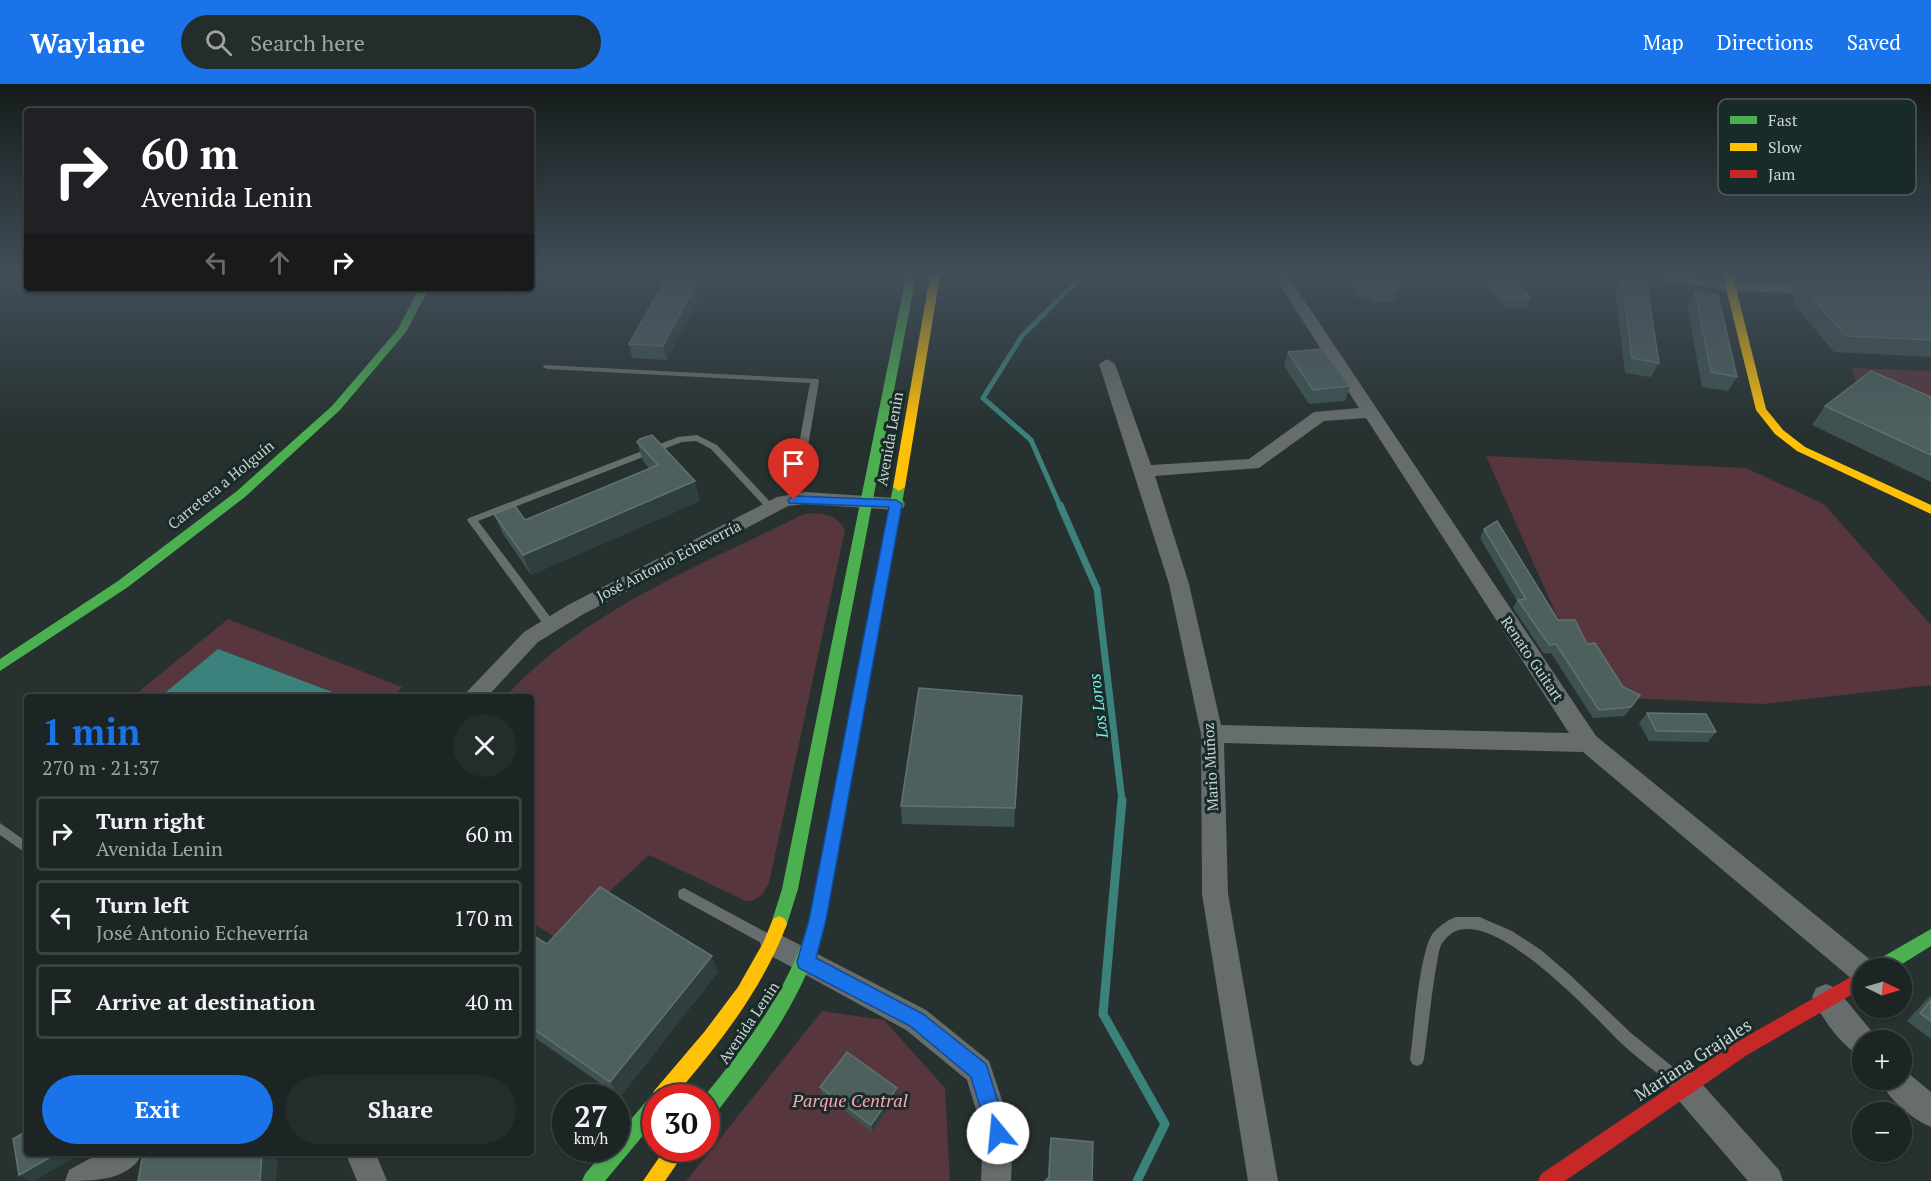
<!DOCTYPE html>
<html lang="en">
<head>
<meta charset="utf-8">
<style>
  body { margin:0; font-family:"PT Serif",serif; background:#252d2c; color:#f1f3f6; height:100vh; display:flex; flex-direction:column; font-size:22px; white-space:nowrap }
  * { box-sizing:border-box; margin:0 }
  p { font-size:20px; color:#a0a5a6 }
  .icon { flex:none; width:33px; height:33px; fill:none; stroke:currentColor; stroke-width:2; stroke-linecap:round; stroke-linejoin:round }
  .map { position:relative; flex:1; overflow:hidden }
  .side { position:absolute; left:24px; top:610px; width:510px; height:462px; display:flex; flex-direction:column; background:#1d2524; border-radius:6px; box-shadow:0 2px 4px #0004,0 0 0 2px #3b4241 }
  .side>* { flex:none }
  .banner { position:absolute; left:24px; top:24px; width:510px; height:183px; border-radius:6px; box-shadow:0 2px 4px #0004,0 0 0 2px #3b4241; background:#202124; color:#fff; overflow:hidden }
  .needle { width:39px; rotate:95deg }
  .fabs { position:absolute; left:1852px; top:874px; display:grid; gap:12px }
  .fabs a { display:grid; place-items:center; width:60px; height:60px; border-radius:50%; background:#1d2524; box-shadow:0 2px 4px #0004,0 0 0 2px #3b4241; font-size:30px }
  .speed { position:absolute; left:552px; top:1000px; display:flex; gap:12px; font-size:30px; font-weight:700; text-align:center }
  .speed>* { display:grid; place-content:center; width:78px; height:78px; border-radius:50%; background:#1d2524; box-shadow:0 2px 4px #0004,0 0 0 2px #3b4241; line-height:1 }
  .speed small { font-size:15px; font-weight:400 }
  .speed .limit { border:9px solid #d22; background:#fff; color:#111 }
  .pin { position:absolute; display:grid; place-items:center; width:51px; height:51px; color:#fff; margin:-62px -26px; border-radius:50% 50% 50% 0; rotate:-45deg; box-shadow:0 0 6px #0007 }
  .pin .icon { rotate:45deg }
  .me { position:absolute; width:66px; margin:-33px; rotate:343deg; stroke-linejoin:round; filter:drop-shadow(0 0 4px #0008) }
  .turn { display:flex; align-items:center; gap:21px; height:126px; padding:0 18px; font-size:27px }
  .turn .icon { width:78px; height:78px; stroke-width:2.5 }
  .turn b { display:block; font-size:42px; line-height:51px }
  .lanes { display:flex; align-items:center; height:57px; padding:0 18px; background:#0003; justify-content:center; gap:30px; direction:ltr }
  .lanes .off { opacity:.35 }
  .round { display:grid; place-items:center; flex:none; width:63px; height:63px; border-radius:32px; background:#252d2c }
  .head { display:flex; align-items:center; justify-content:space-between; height:102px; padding:0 18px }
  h1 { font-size:36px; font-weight:700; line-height:45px; color:#1a73e8 }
  .cta { display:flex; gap:12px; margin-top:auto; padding:12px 18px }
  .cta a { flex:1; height:69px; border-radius:36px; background:#1a73e8; color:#fff; font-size:24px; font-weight:700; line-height:69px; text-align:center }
  .cta a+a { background:#252d2c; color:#f1f3f6 }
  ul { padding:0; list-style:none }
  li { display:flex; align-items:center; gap:18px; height:75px; margin:0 12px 9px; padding:0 6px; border:3px solid #3b4241; border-radius:6px }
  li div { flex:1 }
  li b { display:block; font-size:22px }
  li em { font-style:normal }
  header { display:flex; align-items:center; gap:36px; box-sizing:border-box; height:84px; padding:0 30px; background:#1a73e8; color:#fff }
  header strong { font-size:28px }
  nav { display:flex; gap:33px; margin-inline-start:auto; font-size:21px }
  .search { width:420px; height:54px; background:#252d2c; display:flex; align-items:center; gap:15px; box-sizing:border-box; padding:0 21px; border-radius:33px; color:#a0a5a6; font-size:22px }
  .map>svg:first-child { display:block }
  .green { fill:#57363d }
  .water { fill:#3b827c }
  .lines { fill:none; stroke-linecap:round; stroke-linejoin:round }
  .stream-far2 { stroke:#3b827c; stroke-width:5 }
  .stream-far1 { stroke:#3b827c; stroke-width:7 }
  .stream { stroke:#3b827c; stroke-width:9 }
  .lane { fill:#676d6c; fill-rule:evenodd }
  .street { fill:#676d6c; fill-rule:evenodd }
  .fast { fill:#4caf50; fill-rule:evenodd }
  .slow { fill:#ffc107; fill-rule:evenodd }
  .jam { fill:#c62828; fill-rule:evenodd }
  .wall { fill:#3e5250 }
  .shaded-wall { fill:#2f3f3d }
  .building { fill:#4d605e; stroke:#617270; stroke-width:1.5 }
  .route { fill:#1a73e8; stroke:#114b97; stroke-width:1.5 }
  .labels { text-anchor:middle; stroke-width:6; stroke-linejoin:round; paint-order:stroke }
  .street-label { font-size:15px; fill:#c9d4d3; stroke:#192b29 }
  .water-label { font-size:16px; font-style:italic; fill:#7aeee4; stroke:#192b29 }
  .near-street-label { font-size:18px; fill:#c9d4d3; stroke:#192b29 }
  .near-park-label { font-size:18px; font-style:italic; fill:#fca3b3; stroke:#192b29 }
  .key { fill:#192b29; stroke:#4e5e5c; stroke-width:1.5 }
  .key-label { font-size:16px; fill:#c9d4d3 }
</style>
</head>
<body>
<header>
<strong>Waylane</strong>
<div class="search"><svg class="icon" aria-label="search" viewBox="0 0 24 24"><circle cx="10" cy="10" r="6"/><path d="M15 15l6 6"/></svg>Search here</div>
<nav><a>Map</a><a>Directions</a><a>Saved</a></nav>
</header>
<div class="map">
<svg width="1931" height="1097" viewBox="0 0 1931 1097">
  <rect width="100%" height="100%" fill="#273130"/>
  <path class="green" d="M1852,284L1931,287V327L1856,296Z
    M1486,372L1746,384L1824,420L1931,541V601L1763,620L1625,614L1556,530Z
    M804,430C820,428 837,430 845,446L769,799L763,810L752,817H746L649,771L558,855L531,838V614H504C584,526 700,482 804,430Z
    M228,535L402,603L392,614H131Z
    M822,927L884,936L945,1004L950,1097H686Z"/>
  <path class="water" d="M218,565L335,609L331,614L160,613Z"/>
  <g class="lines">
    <path class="stream-far2" d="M1060,422L1031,356L983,314L1022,252L1082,192"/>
    <path class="stream-far1" d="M1060,421L1097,505L1122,717"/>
    <path class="stream" d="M1122,716L1103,930L1165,1040L1137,1097"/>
    <path class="lane" d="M544,281L818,295L819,297L799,416L794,419L789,416L810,299L547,285L543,283Z
      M697,351L717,361L774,422L776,424L774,426H768L711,365L696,357L682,358L478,437L554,538L555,541L554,544H546L467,436L469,434L678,353Z
      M0,739L27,758V770L0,751Z
      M684,804L773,852L775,856L773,860L768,862L763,860L679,814L678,810L679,806Z
      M1456,833H1480L1484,835L1512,847L1541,866L1569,890L1631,949L1684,992L1686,997L1684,1002L1679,1004L1674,1002C1656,988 1637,974 1621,959C1594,933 1479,804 1443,858C1438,864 1438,877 1436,884C1431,914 1428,945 1424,975L1422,980L1417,982L1412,980L1410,975C1414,948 1419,868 1433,849C1438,843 1449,835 1456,833Z"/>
    <path class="street" d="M1274,192H1288L1596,652L1873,878L1876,885H1863V900L1853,896L1583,668L1224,659L1228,810L1278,1097H1248L1202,810L1201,650L1169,500L1099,280L1107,275L1115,280L1151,381L1249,375L1314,328L1359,324ZM1366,334L1569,649L1221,641L1189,500L1155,392L1259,384L1324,337Z
      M1654,192H1689L1731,199L1822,202L1829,206L1822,210L1731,207L1661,196Z
      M805,408L896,414L903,416L905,420L903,424L896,426L805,420L788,422L582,531L538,558L486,614H461L524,548L568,521L777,413Z
      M773,847L926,926L989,977L1013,1049L1011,1097H981L983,1049L967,996L906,946L764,868L760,859L764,850Z
      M1826,900L1836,904L1873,949L1876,957H1863V973C1843,965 1821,933 1812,913L1816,904Z
      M1902,984L1931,1008V1043C1912,1035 1888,1015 1880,996H1902Z
      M1684,986L1694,991L1779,1086L1783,1097H1748L1674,1011L1669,1001L1674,991Z
      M98,1070H142C129,1097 93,1097 65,1097L69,1086Z
      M346,1070H376L387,1097H357Z"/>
    <path class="fast" d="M906,192H916L798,805L787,840L785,845L779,848L773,845L771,840L782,805Z
      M419,204H429L406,248L340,326L245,413L128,503L0,587V575L118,497L237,407L332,322L398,245Z
      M899,399L905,403L826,836C803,916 763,968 713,1033L706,1035V1014H703C749,957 788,907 810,836L893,403Z
      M1931,845V862L1894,885H1869L1872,879Z
      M656,1011L662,1014H656V1036L605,1097H582L585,1090L606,1065H616V1053L649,1014Z"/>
    <path class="slow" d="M930,192H940L905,403L899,407L893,403Z
      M1723,192H1733L1766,325L1783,346L1805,363L1931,421V430L1797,367L1775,350L1756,326Z
      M779,832L785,835L787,840C762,906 719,960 673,1014H656L654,1021L652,1014L654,1007L705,947L738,903L763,859L773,835Z
      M665,1065H687L665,1097H643Z"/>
    <path class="jam" d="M1863,886V904L1747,971L1565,1097H1538L1541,1090L1735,959Z"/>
  </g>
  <path class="wall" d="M1348,192H1394L1399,205L1395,219L1371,218L1369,213H1355Z
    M1479,192H1512L1531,214L1527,223L1506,224Z
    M1622,192L1659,279L1651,293L1625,289L1615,205Z
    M1775,192H1931V273L1834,268L1793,219L1795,216L1791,212L1799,200L1780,199Z
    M698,196L701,210L667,276L632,274L629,260Z
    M1695,208L1737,293L1728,307L1702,303L1687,222Z
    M1288,268L1350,302L1345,317L1309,320L1284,282Z
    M1931,313V398L1812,341L1825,322Z
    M637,358L700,417L531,491L503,450L494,430L525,436L649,384L643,377Z
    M1484,445L1558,536L1587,560L1623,603L1640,611L1625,632L1593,634L1551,569L1544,570L1513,524L1517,517L1480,454Z
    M1022,612L1014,743L902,740L901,722Z
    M1647,629L1716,648L1708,658L1649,657L1639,639Z
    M531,850L547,860L718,888L620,1013L531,951Z
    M1931,912V955L1907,937L1927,915Z
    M820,1003L897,1004L898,1011L872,1048L822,1010Z
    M1051,1054L1092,1097L1048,1094L1049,1064Z"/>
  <path class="shaded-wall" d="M698,196L701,210L667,276L663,262Z
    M695,397L700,417L531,491L523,471Z
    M712,872L718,888L620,1013L610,998Z
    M897,1004L898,1011L872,1048L871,1041Z
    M56,1070H81L34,1097H31L19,1091Z
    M262,1070H278L276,1097H260Z"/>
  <path class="building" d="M1357,192H1394L1399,205L1375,204L1374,199H1359Z
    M1490,192H1512L1531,214L1509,215Z
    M1622,192L1646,195L1659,279L1632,274Z
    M666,195L698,196L663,262L629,260Z
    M1801,195L1931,201V256L1846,252L1803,203H1808Z
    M1695,208L1718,211L1737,293L1711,288Z
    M1323,265L1350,302L1313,306L1288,268Z
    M1871,287L1931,313V371L1825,322Z
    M652,351L695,397L523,471L494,430L515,422L525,436L658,381L637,358L640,355Z
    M1497,437L1558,536H1575L1587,560L1595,559L1623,603L1640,611L1631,623L1599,626L1556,560L1549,561L1518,516L1526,515L1484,445Z
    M919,604L1022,612L1015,724L901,722Z
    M1647,629L1706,630L1716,648L1656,647Z
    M600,803L712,872L610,998L531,943V850L547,860Z
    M1931,916V937L1920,929Z
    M847,968L897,1004L871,1041L820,1003Z
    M27,1047V1070H56L19,1091L13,1055Z
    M1051,1054L1093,1058L1092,1097H1045L1049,1093Z
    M160,1070H262L260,1097H138L142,1075Z"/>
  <linearGradient id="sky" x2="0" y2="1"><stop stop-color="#151b1a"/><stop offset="0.55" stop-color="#414e59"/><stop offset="1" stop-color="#414e59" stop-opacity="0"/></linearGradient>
  <rect width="1931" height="346" fill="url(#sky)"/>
  <path class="route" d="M794,412L896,416L902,420L826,836L816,874L923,930L986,980L1008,1049L1005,1056L998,1059L991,1056L988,1049L971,993L910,942L799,884L797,878L809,836L889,423L789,419L788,416Z"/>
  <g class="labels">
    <g class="street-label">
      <text transform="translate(890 355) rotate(-80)" y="5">Avenida Lenin</text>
      <text transform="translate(221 401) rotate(-39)" y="5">Carretera a Holguín</text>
      <text transform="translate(669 477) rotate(-27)" y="5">José Antonio Echeverría</text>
      <text transform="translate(1532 575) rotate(56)" y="5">Renato Guitart</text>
      <text transform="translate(1211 683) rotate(-93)" y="5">Mario Muñoz</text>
      <text transform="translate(749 939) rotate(-56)" y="5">Avenida Lenin</text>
    </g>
    <g class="water-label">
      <text transform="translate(1098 622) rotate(-97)" y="6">Los Loros</text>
    </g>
    <g class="near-street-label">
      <text transform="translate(1693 976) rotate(-33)" y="6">Mariana Grajales</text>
    </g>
    <g class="near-park-label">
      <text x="850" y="1023">Parque Central</text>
    </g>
  </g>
  <rect x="1718" y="15" width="198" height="96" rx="9" class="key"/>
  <rect x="1730" y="32" width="27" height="8" fill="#4caf50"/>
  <rect x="1730" y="59" width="27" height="8" fill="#ffc107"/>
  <rect x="1730" y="86" width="27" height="8" fill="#c62828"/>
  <g class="key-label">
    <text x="1768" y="42">Fast</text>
    <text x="1768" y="69">Slow</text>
    <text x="1768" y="96">Jam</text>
  </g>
</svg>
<div class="fabs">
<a><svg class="needle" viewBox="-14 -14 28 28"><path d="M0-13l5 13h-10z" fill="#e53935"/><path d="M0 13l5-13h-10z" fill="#a0a5a6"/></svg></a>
<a>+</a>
<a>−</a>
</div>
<div class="speed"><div>27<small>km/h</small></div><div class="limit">30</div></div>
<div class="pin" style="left:794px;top:416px;background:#d93025"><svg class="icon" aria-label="arrive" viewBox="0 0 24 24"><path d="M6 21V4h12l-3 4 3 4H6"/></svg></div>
<svg class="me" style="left:998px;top:1049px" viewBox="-20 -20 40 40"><circle r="19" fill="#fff"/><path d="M0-13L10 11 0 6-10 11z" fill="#1a73e8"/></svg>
<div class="banner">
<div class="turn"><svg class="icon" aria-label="right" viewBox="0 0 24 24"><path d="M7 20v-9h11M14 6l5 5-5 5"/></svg><div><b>60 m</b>Avenida Lenin</div></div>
<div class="lanes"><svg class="icon off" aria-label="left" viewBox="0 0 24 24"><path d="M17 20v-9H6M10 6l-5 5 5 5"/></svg><svg class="icon off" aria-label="ahead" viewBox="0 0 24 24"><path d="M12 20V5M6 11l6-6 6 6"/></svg><svg class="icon" aria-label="right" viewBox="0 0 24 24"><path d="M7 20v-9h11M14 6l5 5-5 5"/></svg></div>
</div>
<section class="side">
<div class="head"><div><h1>1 min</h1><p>270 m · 21:37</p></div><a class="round"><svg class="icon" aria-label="close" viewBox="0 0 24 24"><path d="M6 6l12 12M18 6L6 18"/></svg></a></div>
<ul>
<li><svg class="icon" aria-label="right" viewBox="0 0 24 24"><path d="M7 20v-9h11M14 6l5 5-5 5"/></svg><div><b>Turn right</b><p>Avenida Lenin</p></div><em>60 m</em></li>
<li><svg class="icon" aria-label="left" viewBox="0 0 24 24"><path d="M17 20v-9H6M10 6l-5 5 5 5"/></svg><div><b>Turn left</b><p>José Antonio Echeverría</p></div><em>170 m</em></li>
<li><svg class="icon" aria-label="arrive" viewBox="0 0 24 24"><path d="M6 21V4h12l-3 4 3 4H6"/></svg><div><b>Arrive at destination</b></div><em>40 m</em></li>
</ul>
<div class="cta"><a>Exit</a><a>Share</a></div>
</section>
</div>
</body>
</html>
